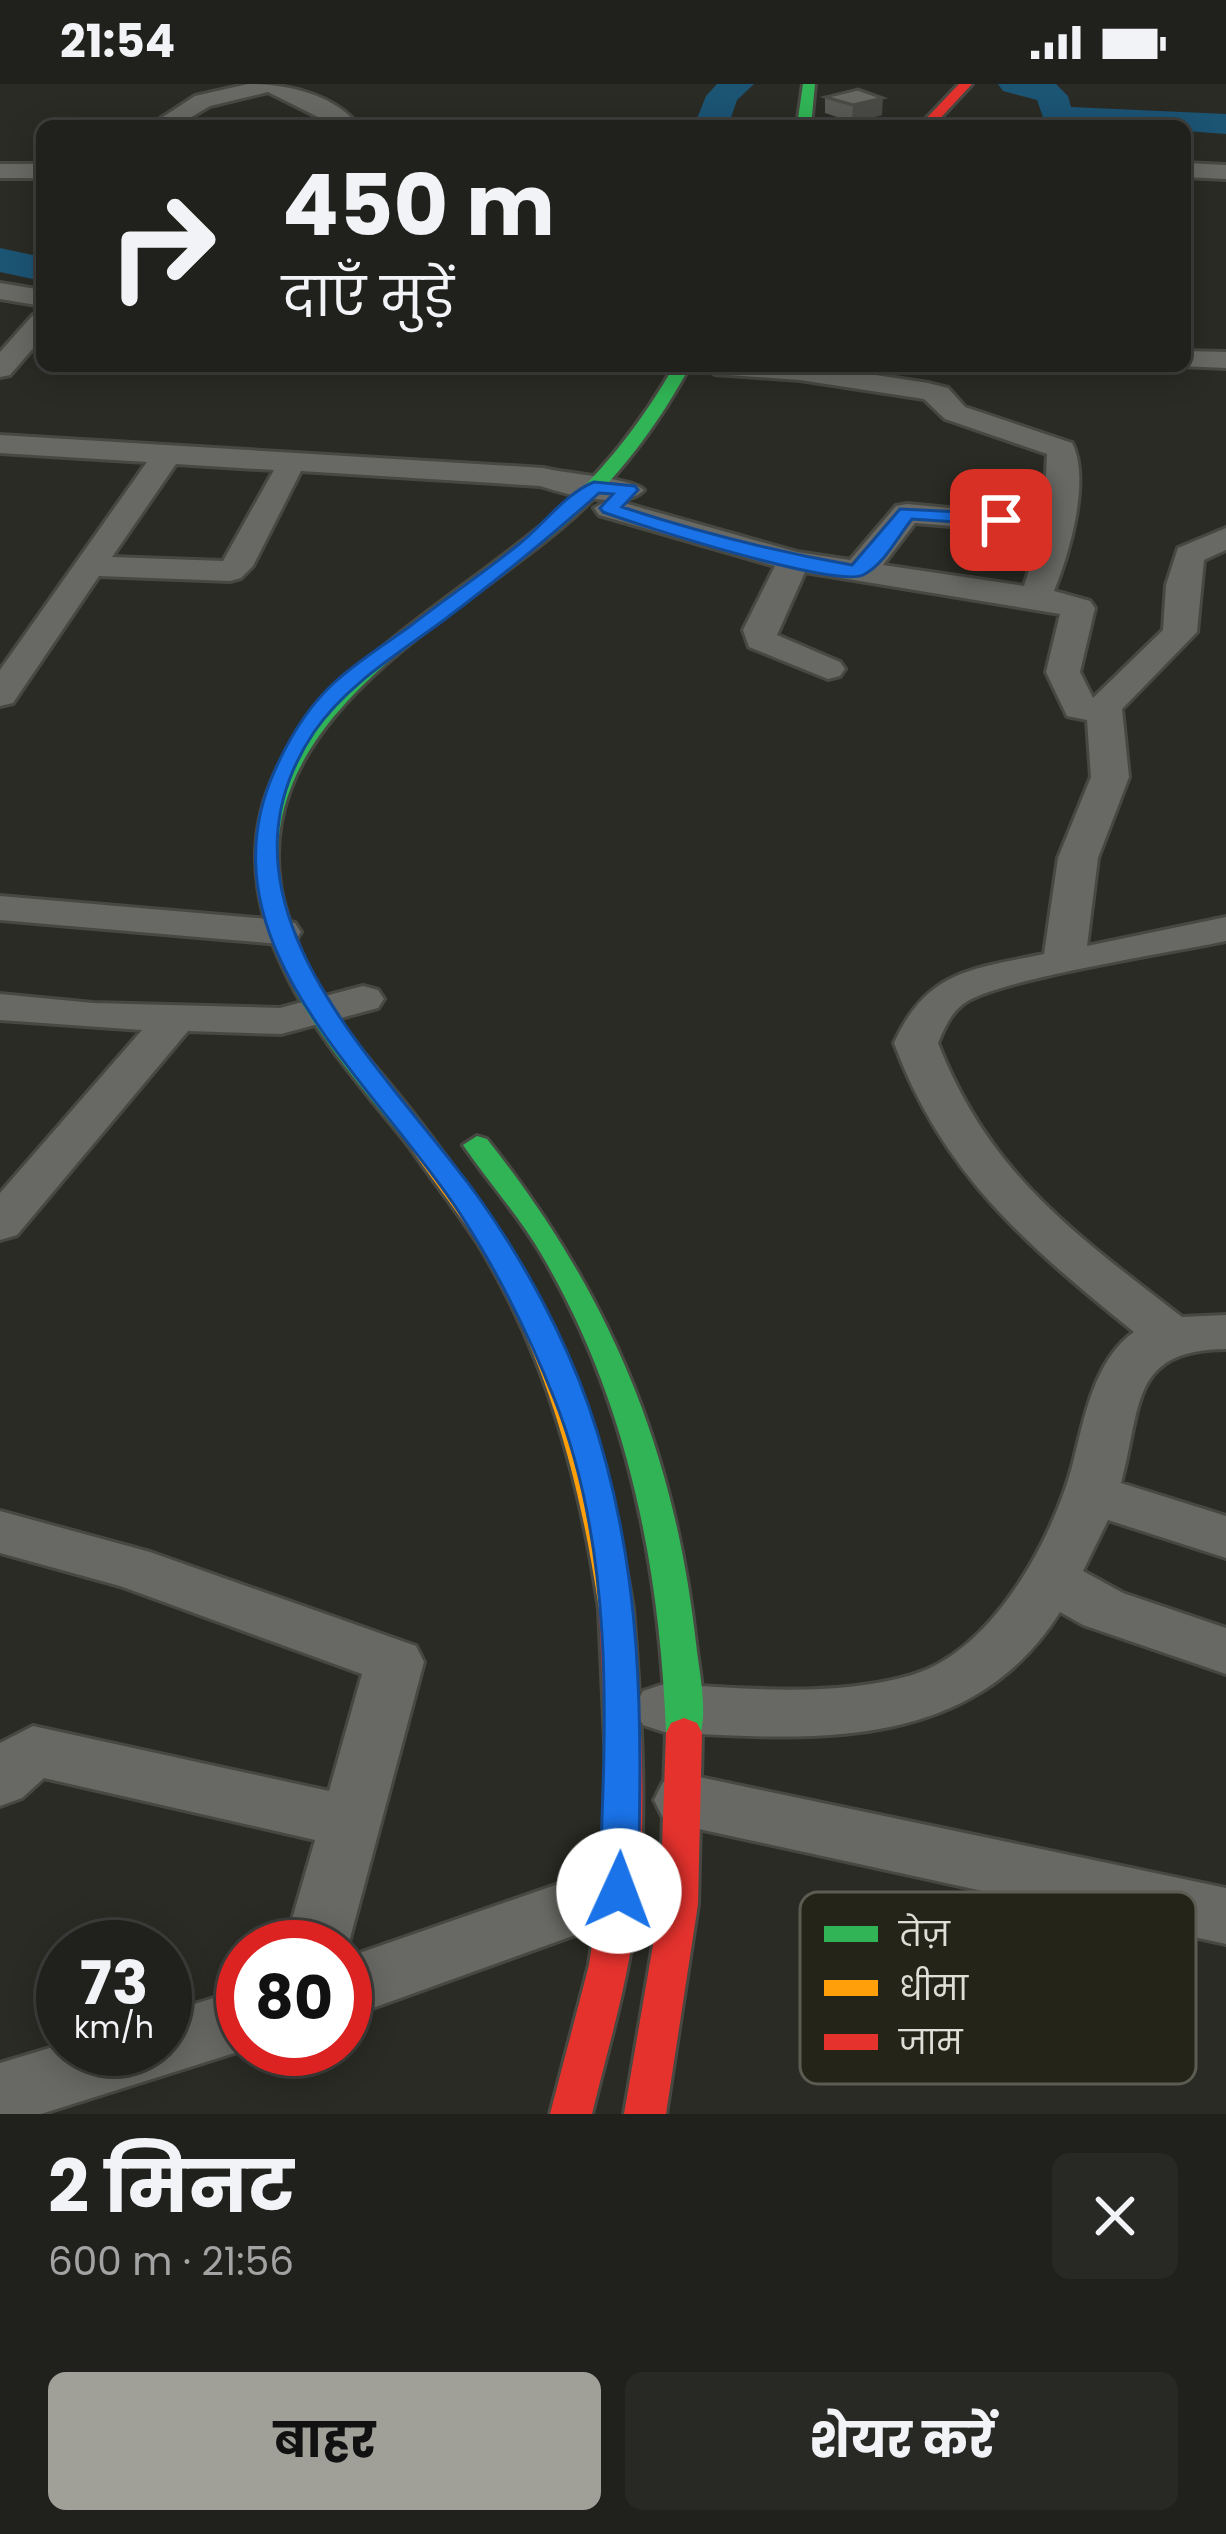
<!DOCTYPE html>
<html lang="hi">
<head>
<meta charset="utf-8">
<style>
  body { margin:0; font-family:Poppins,"Noto Sans Devanagari",sans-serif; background:#282825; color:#f1f3f6; height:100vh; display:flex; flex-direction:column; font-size:45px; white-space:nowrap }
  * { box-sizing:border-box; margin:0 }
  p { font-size:39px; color:#a2a3a3 }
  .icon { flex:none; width:66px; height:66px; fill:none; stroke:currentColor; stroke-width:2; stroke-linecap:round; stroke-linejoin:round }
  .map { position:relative; height:2030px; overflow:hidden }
  .panel { display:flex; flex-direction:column; background:#20201c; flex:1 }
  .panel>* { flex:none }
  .hud { position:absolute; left:36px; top:36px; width:1155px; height:252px; border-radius:18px; box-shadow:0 6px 30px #0003,0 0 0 3px #3d3e3b; background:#20201c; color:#f1f3f6; overflow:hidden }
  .speed { position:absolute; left:36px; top:1836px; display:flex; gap:24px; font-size:60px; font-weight:700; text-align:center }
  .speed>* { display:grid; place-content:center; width:156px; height:156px; border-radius:50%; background:#20201c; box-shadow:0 6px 30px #0003,0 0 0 3px #3d3e3b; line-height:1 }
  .speed small { font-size:30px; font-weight:400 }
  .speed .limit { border:18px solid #d22; background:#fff; color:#111 }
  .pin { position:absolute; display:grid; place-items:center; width:102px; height:102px; color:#fff; margin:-51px; border-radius:24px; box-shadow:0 6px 18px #0006 }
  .me { position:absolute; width:132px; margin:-66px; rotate:2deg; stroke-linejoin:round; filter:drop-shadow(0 0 9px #0008) }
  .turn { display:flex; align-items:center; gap:42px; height:252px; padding:0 48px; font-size:54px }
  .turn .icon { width:156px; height:156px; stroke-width:2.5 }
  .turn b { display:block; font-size:84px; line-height:102px }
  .round { display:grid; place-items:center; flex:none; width:126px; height:126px; border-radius:18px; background:#282825 }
  .headline { display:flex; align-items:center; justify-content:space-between; height:204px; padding:0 48px }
  h1 { font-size:72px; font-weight:700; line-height:90px }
  .primary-button { display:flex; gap:24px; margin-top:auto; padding:24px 48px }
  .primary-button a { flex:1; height:138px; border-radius:18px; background:#a0a099; color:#111; font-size:48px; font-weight:700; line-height:138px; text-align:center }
  .primary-button a+a { background:#282825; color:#f1f3f6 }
  .status { display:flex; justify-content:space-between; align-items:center; height:84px; padding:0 60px; background:#20201c; direction:ltr }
  .status svg { height:33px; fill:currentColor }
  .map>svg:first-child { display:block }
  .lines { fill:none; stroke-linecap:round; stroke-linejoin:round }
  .river { fill:#1c5474; fill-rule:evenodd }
  .street-casing { stroke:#484843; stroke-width:6 }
  .fast-casing { stroke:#484843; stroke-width:6 }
  .slow-casing { stroke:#484843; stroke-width:6 }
  .jam-casing { stroke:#484843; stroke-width:6 }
  .street { fill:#686864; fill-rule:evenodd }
  .fast { fill:#30b455; fill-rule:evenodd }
  .slow { fill:#ff9f0a; fill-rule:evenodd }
  .jam { fill:#e5322d; fill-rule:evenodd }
  .wall { fill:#595955 }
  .shaded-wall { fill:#494945 }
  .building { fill:#686863; stroke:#494945; stroke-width:3 }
  .route { fill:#1a73e8; stroke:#114b97; stroke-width:3 }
  .key { fill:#252419; stroke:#5d5c52; stroke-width:3 }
  .key-label { font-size:33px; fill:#dfdfd7 }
</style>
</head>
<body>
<div class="status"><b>21:54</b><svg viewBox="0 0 49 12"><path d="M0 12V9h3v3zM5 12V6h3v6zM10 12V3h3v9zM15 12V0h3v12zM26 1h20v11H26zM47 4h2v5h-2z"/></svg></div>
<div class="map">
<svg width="1226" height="2030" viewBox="0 0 1226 2030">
  <rect width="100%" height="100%" fill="#2b2b25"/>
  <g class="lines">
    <path class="river" d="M717,0H754L737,16L728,42H694L706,12Z
      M998,0H1056L1068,12L1071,23L1226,30V50L1185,47V42H1068L1044,36L1037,16L1003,7Z
      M0,164L42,173V197L0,188Z"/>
    <defs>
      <path id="street" d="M248,0C286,0 334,10 359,42H336L268,8L210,22L176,42H149L195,12Z
        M1185,79L1226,81V95L1185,93Z
        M0,80H42V94H0Z
        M0,199L42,206V222L0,215Z
        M42,229V254L10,291L0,293V268L33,231Z
        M1185,267L1226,268V284L1180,282H1185Z
        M701,282H816L928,299L948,304L965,323L1072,359C1091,395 1069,471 1054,507L1090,517L1095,524L1080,588L1093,614L1163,546L1166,501L1178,464L1226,444V466L1204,476L1197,548L1122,625L1129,693L1098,774L1087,862L1226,833V857C1175,868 996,895 963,920C950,930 944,945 938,959C989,1090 1075,1150 1182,1233L1226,1231V1265C1129,1266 1142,1323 1121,1399L1226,1432V1474L1108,1436L1083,1487L1123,1509L1226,1544V1590L1083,1541L1060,1528C970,1670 812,1656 664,1648L643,1641L634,1624L643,1607L664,1600C743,1604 834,1614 912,1591C993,1567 1053,1455 1073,1379C1084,1335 1094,1276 1134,1248C1028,1162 943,1091 894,959C927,886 972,885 1044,870L1058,774L1091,693L1087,636L1067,632L1046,588L1060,530L805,488L777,551L840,578L845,585L840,592L828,595L749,563L743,546L775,482L599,431L594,424L610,415L797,468L850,476L896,422L907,420L1044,433L1047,370L945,335L924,315L800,296L715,290ZM915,439L1035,449L1041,448L1024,502L883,481Z
        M0,351L543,384C566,390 632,394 644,406C625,427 565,410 540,402L301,387L253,482L241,494L230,497L99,492L13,619L0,622V586L147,378L0,369ZM176,380L274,386L223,477L112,473Z
        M0,812L280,836L295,839L301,848L295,857L280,860L0,836Z
        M363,902L378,906L384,915L378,924L281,950L188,947L17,1151L0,1156V1109L142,946L0,936V910L93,919L280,924Z
        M0,1427L150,1468L416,1562L424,1578L345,1873V1863H284L315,1756L44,1694L22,1714L0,1722V1659L33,1642L329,1707L362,1590L120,1502L0,1469Z
        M685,1690L1226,1804V1860L685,1742L663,1734L654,1716L663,1698Z
        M619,1779L642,1787L651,1807L642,1827L345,1934V1874Z
        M243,1905V1965H247L41,2030H0V1979L63,1960V1965H165V1929Z"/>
      <path id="fast" d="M803,0H815L811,42H797Z
        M674,282H690C658,341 618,395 567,439C459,533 255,630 280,800C283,824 296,855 305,878C334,946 392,996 433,1056L429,1062H409C364,1006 313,949 283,883C176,654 412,553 554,431C603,388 642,338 674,282Z
        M477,1052L487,1055C609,1209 674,1363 696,1559C699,1588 710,1633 697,1659L684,1664L671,1659L666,1649C660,1484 628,1318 543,1173C520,1133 489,1099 463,1061Z"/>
      <path id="slow" d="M419,1047L429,1050C543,1198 604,1341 633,1525L628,1534L616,1538L604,1534L599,1525C580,1397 547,1273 479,1161C456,1125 429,1092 405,1056Z"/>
      <path id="jam" d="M959,0H972L933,42H919Z
        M616,1512L628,1516L633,1525C641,1626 648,1729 636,1831C628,1898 608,1964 592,2030H550L589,1881L602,1793L606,1678L599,1525L604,1516Z
        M684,1634L697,1639L702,1649L698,1820L666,2030H624L660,1820L666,1649L671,1639Z"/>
    </defs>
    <use href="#street" class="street-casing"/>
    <use href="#fast" class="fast-casing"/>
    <use href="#slow" class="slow-casing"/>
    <use href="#jam" class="jam-casing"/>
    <use href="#street" class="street"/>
    <use href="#fast" class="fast"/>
    <use href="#slow" class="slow"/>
    <use href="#jam" class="jam"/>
  </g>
  <path class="wall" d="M825,13L882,31L852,38L825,29Z"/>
  <path class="shaded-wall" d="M883,14L882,31L852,38L853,21Z"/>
  <path class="building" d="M858,5L883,14L853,21L825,13Z"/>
  <path class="route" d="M594,398L635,402L638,406L622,423C698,448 773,467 852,481L900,425L1001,430L1010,436L1001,441L912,435C898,452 884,481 863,491C835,504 641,442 603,428L600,424L613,410L599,409C549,454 498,495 444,536C399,569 346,601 314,648C198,822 385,983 479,1114C523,1176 564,1251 589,1323C645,1485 642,1638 638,1807L632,1819L619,1824L605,1819L599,1807C606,1643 616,1469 554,1314C528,1249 497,1186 459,1128C373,996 197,858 275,686C290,652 308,622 336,597C358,577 385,560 409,543C445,515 483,489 518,461C542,442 566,409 594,398Z"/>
  <rect x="800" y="1808" width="396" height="192" rx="18" class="key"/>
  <rect x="824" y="1842" width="54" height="16" fill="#30b455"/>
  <rect x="824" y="1896" width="54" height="16" fill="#ff9f0a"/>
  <rect x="824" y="1950" width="54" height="16" fill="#e5322d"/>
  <g class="key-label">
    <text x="899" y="1862">तेज़</text>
    <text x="899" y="1916">धीमा</text>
    <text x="899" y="1970">जाम</text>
  </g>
</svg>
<div class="speed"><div>73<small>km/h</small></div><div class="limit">80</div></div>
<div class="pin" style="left:1001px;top:436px;background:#d93025"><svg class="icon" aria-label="arrive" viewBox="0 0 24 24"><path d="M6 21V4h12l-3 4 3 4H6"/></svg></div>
<svg class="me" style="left:619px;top:1807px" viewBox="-20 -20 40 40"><circle r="19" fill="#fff"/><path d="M0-13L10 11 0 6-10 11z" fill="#1a73e8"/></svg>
<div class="hud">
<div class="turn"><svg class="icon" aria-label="right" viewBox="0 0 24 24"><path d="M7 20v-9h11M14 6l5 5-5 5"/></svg><div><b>450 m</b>दाएँ मुड़ें</div></div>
</div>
</div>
<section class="panel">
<div class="headline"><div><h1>2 मिनट</h1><p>600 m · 21:56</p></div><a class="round"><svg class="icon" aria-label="close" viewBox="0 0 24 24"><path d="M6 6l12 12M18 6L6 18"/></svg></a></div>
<div class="primary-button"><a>बाहर</a><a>शेयर करें</a></div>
</section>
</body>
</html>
